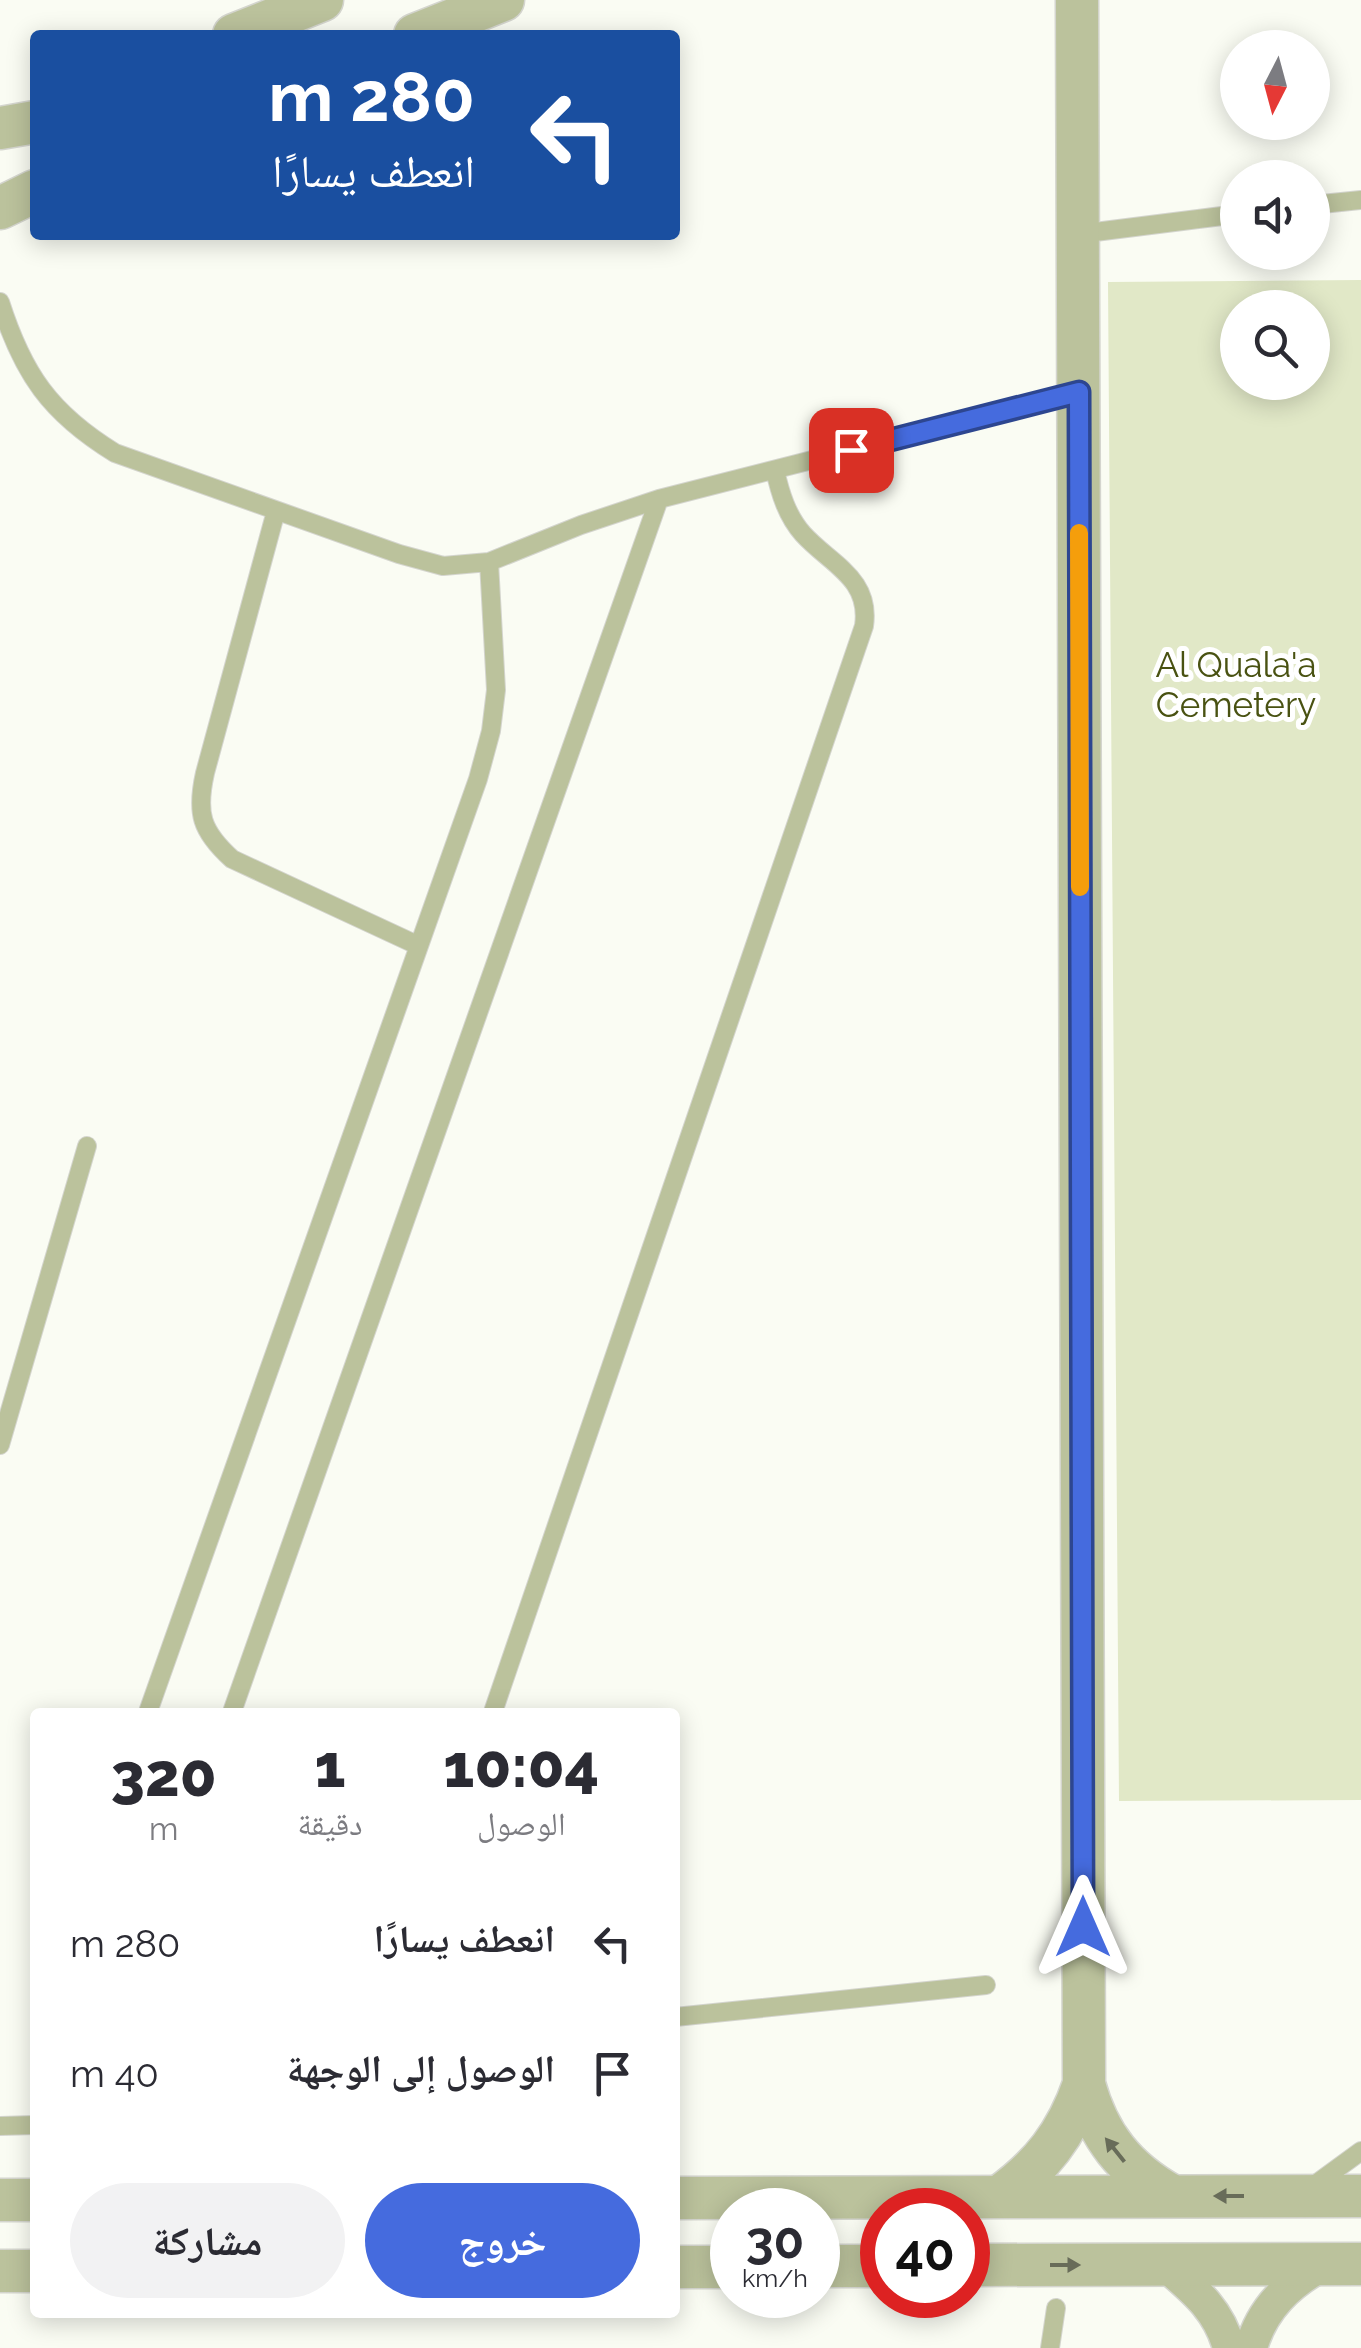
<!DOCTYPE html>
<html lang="ar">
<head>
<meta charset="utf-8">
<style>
  body { margin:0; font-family:Raleway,"Noto Naskh Arabic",sans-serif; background:#f2f2f3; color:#2b2b33; direction:rtl; height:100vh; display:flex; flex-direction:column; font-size:38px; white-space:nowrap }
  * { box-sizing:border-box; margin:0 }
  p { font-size:32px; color:#7c7c81 }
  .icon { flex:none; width:55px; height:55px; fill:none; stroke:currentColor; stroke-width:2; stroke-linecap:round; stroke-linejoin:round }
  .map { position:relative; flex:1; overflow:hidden; direction:ltr }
  .panel { position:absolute; left:30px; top:1708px; width:650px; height:610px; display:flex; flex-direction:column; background:#fff; border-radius:10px; box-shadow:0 5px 25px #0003; direction:rtl }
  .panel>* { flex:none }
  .banner { position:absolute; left:30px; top:30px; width:650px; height:210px; border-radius:10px; box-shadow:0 5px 25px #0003; direction:rtl; background:#1a4fa0; color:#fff; overflow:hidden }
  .needle { width:65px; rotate:186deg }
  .buttons { position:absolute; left:1220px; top:30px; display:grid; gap:20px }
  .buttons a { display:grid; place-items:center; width:110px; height:110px; border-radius:50%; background:#fff; box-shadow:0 5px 25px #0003; font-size:50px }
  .speed { position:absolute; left:710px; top:2188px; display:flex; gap:20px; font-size:50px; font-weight:700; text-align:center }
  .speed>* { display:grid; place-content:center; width:130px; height:130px; border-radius:50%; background:#fff; box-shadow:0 5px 25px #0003; line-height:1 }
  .speed small { font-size:25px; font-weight:400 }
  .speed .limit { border:15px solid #d22; background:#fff; color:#111 }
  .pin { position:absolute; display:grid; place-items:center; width:85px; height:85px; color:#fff; margin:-42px; border-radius:20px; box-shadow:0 5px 15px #0006 }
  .me { position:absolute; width:110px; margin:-55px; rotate:0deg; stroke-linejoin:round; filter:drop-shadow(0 0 8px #0008) }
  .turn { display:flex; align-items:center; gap:35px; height:210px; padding:0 40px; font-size:45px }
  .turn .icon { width:130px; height:130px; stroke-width:2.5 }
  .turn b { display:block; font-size:70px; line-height:85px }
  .eta { display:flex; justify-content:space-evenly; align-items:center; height:170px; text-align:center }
  .eta b { font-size:60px; font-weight:800; line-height:70px }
  .action { display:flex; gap:20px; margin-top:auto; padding:20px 40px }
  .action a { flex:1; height:115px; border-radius:60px; background:#456bde; color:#fff; font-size:40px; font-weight:800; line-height:115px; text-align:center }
  .action a+a { background:#f2f2f3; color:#2b2b33 }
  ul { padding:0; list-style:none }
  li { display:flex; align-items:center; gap:30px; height:130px; padding:0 40px }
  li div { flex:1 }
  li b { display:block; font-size:38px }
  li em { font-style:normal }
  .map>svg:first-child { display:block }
  .green { fill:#e1e8c7; fill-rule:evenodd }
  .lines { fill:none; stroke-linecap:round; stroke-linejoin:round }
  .service-casing { stroke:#d4d5ce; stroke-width:20 }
  .minor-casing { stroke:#d4d5ce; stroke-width:35 }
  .tertiary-casing { stroke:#d4d5ce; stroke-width:45 }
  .service { stroke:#bbc29c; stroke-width:18 }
  .minor { stroke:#bbc29c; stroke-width:32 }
  .tertiary { stroke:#bbc29c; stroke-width:42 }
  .oneway { fill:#686c59 }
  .route-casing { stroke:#2d4690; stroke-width:25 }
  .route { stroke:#456bde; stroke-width:18 }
  .slow { stroke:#f59e0b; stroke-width:18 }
  .labels { text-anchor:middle; stroke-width:10; stroke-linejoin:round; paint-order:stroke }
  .park-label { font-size:35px; fill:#495212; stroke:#fff }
</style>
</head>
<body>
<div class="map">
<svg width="1361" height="2348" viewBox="0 0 1361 2348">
  <rect width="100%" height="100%" fill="#fafcf3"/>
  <path class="green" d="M1361,280V1800L1119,1801L1108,282ZM1238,308H1312V382H1238Z"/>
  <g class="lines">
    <defs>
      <path id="service" d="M1312,205L1361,200
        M1079,234L1238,214
        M0,302C23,374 50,413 115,453L399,554L443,566L489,562L581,525L659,499L1079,392
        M276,511L205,773C196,813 201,831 232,859L417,945
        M0,1445L87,1146
        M148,1712L478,779L491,731L496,690L489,562
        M232,1712L659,499
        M493,1712L864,626C871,578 830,564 803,534C787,516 780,493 775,470
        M675,2017L986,1985
        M0,2126L35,2125
        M1309,2189L1361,2151
        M1050,2348L1056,2308"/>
      <path id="minor" d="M1164,2264C1193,2289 1219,2309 1229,2348
        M1251,2348C1262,2308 1289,2283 1324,2264"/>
      <path id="tertiary" d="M1077,0L1084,2084C1098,2136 1125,2170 1172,2196
        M234,35L322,0
        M415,35L503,0
        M0,128L35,122
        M0,208L35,191
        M999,2197C1041,2167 1067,2134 1084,2084
        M675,2198L1361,2196
        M0,2200H35
        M968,2265L1361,2264
        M818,2266H882
        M675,2267H732
        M0,2271H35"/>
    </defs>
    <use href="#service" class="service-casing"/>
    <use href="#minor" class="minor-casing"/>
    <use href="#tertiary" class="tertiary-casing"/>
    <use href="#service" class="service"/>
    <use href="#minor" class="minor"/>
    <use href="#tertiary" class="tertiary"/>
  </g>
  <defs><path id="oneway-solid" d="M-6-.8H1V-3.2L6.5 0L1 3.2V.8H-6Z" transform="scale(2.5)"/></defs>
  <g class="oneway">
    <use href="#oneway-solid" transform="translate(1115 2150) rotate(-129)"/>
    <use href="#oneway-solid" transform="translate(1229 2196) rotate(180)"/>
    <use href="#oneway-solid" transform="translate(1065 2265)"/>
  </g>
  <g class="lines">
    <defs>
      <path id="route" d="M851,450L1079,392L1083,1927"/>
    </defs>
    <use href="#route" class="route-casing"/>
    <use href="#route" class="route"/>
    <path class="slow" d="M1079,533L1080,887"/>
  </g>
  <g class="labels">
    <g class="park-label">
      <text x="1236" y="677">Al Quala'a<tspan x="1236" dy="40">Cemetery</tspan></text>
    </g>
  </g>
</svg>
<div class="buttons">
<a><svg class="needle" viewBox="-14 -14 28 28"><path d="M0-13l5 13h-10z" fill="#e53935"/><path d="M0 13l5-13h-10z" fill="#7c7c81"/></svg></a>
<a><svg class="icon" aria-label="sound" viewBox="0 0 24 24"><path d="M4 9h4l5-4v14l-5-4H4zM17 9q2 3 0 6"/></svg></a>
<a><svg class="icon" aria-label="search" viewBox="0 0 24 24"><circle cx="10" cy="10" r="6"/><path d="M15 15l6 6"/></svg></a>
</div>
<div class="speed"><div>30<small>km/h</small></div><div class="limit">40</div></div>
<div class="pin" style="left:851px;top:450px;background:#d93025"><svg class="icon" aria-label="arrive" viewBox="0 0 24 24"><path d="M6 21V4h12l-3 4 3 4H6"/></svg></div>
<svg class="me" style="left:1083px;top:1927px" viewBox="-20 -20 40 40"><path d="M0-17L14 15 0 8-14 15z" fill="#456bde" stroke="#fff" stroke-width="4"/></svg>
<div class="banner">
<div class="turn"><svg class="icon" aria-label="left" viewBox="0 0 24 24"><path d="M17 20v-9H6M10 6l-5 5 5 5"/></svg><div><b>280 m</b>انعطف يسارًا</div></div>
</div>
<section class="panel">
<div class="eta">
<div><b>10:04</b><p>الوصول</p></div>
<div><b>1</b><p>دقيقة</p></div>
<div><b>320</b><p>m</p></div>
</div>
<ul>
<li><svg class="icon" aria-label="left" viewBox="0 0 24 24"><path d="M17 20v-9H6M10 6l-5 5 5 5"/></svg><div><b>انعطف يسارًا</b></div><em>280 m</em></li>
<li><svg class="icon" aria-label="arrive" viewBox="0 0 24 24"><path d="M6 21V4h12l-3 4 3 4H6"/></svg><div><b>الوصول إلى الوجهة</b></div><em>40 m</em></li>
</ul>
<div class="action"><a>خروج</a><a>مشاركة</a></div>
</section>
</div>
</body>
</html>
